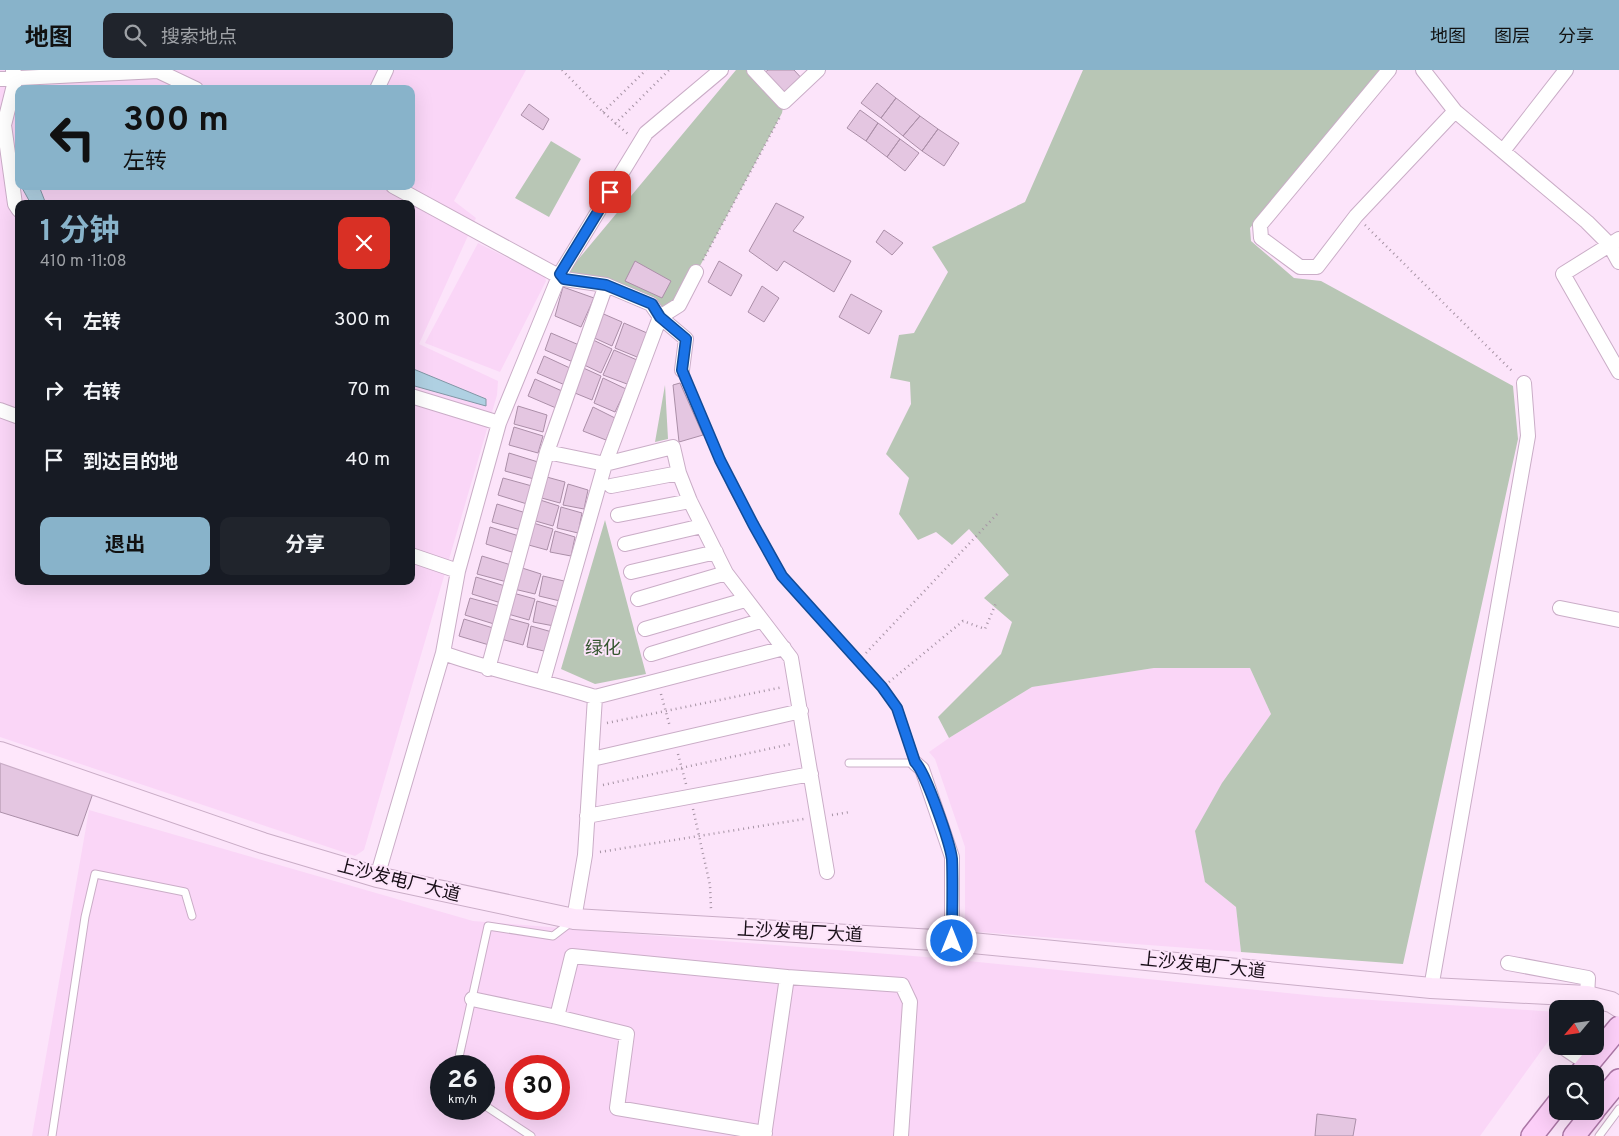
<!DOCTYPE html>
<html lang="zh">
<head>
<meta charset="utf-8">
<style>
  body { margin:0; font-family:Overpass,"Noto Sans SC",sans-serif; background:#20242c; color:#f1f3f6; height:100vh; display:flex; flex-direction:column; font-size:19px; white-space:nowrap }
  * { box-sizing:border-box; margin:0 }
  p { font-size:16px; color:#9ea1a6 }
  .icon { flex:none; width:28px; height:28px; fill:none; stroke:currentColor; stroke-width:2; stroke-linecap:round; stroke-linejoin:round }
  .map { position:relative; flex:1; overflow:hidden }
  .drawer { position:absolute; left:15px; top:130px; width:400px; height:385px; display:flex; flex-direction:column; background:#171b24; border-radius:10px; box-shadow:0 5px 20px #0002 }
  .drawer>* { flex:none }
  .hud { position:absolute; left:15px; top:15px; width:400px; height:105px; border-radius:10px; box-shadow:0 5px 20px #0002; background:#88b3ca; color:#111; overflow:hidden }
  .needle { width:32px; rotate:241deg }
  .fabs { position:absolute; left:1549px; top:930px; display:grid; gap:10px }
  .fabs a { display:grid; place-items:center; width:55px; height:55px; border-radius:10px; background:#171b24; box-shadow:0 5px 20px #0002; font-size:25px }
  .speed { position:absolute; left:430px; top:985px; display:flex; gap:10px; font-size:25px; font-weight:700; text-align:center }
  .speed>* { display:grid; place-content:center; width:65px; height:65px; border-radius:50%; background:#171b24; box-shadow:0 5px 20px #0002; line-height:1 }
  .speed small { font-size:12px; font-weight:400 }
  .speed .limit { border:8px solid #d22; background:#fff; color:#111 }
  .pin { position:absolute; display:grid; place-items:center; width:42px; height:42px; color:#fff; margin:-21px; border-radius:10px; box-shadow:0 2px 8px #0006 }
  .me { position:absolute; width:55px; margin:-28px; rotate:0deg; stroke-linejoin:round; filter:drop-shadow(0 0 4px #0008) }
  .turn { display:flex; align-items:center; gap:18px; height:105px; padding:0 25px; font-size:22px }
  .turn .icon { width:65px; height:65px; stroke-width:2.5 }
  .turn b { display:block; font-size:35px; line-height:42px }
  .round { display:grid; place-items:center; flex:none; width:52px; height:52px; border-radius:10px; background:#20242c }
  .overview { display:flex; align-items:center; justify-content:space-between; height:85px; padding:0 25px }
  h1 { font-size:30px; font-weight:700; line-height:38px; color:#88b3ca }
  .cta { display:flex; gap:10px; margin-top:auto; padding:10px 25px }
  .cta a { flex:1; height:58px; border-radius:10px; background:#88b3ca; color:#111; font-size:20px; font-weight:700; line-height:58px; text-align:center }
  .cta a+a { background:#20242c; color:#f1f3f6 }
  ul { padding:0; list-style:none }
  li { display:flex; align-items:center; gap:15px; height:70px; padding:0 25px }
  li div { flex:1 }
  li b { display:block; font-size:19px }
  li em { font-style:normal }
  header { display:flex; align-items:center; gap:30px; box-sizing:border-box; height:70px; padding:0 25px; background:#88b3ca; color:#111 }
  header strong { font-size:24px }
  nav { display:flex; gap:28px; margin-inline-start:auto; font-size:18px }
  .search { width:350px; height:45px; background:#20242c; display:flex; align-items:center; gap:12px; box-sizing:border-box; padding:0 18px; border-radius:10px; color:#9ea1a6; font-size:19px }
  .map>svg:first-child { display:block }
  .built { fill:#fad6f7; fill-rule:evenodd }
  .green { fill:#b8c6b5 }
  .water { fill:#afd0e2; stroke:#8296a5 }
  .building { fill:#e4c6e1; stroke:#ab8fa8 }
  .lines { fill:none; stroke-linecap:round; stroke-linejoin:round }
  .lane-casing { stroke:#caadc7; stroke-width:9 }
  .street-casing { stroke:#caadc7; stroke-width:16 }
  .secondary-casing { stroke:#caadc7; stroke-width:22 }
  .primary-casing { stroke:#ab77a6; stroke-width:24 }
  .path { stroke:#a693a4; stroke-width:2.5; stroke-dasharray:1 4; stroke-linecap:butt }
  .lane { stroke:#fff; stroke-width:7 }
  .street { stroke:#fff; stroke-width:14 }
  .secondary { stroke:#fee7fb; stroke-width:20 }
  .primary { stroke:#fccff8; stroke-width:21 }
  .route-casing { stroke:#114b97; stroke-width:12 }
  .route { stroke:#1a73e8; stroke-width:9 }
  .labels { text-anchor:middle; stroke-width:4; stroke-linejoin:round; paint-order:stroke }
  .park-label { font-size:18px; fill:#355630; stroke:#fce4fa }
  .street-label { font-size:18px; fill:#180e17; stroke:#fce4fa }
</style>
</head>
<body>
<header>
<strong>地图</strong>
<div class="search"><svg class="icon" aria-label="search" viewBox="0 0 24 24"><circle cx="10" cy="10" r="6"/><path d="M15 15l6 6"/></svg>搜索地点</div>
<nav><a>地图</a><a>图层</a><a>分享</a></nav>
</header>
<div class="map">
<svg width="1619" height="1066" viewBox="0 0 1619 1066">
  <rect width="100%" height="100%" fill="#fce4fa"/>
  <path class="built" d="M0,0H526L454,131L476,148L419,274L498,311L497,325L364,780L355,786L0,667ZM19,19H411V116H19ZM19,134H411V511H19Z
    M478,173L545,207L546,211L500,302L425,273Z
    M1154,598H1250L1271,644L1222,713L1205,812L1236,837L1241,882L965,861V777L935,689L929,682L949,668L1032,617Z
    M89,740L473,851L938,888L1326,927L1557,942V959L1480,1066H1353L1356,1049L1317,1044L1315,1066H32ZM441,996H484V1039H441ZM516,996H559V1039H516Z"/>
  <path class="green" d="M736,0H754L784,32L782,43L679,235L660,247L651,234L566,204Z
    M1083,0H1381L1250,158L1251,171L1294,208L1321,211L1513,316L1518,369L1403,894L1241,882L1236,837L1205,812L1195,761L1222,713L1271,644L1250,598H1154L1032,617L949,668L938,647L1001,584L1012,552L984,528L1009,505L969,459L952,475L936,462L918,470L899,444L909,408L886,384L911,334L910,312L890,308L899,265L914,263L948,202L932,177L1025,132Z
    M551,71L581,89L549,147L515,128Z
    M665,315L668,369L655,372Z
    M605,450L646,604L595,614L561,599Z"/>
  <path class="water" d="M21,116H39L46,134H31Z
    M411,298L486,329V336L411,315Z"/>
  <path class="building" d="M768,0H794L805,12L784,32L760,6Z
    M877,13L896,28L881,48L861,33Z
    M896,28L920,46L903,66L881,48Z
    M529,34L549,49L543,60L521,45Z
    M860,40L878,53L866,71L847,58Z
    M920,46L938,59L922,81L903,66Z
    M878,53L900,69L887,87L866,71Z
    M938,59L959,73L944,96L922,81Z
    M900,69L919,83L905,101L887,87Z
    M776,133L804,147L793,161L851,191L834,222L784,191L777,201L749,181Z
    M884,160L903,173L892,185L876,172Z
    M635,191L671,211L662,228L625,211Z
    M719,191L742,205L731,226L708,212Z
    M762,216L779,228L764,252L748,242Z
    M563,217L594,228L581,257L555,246Z
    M851,224L882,241L869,264L839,247Z
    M599,242L622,252L612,276L590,266Z
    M624,253L647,263L637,287L615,278Z
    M551,263L579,275L573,292L545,280Z
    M589,268L612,279L601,303L580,293Z
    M614,280L637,290L627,314L603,305Z
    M544,286L572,299L565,315L537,303Z
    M579,296L601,306L592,330L570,321Z
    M603,308L626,319L615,342L594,333Z
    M535,309L562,321L556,338L528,326Z
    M680,313L703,365L679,372L673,315Z
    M518,336L547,345L543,362L514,354Z
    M593,337L615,348L606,370L583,361Z
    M514,357L543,366L538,383L509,375Z
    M509,383L538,392L534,409L505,401Z
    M543,406L565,412L560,433L538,427Z
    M503,408L532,416L527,434L498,425Z
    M568,414L588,420L584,439L563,435Z
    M537,429L559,436L553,456L532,450Z
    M497,434L526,443L521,460L492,452Z
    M561,437L582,443L578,463L557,458Z
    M530,452L553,459L547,480L525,474Z
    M490,457L519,466L515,483L486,474Z
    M555,461L575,467L571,486L550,482Z
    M482,486L511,495L507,512L477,504Z
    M519,497L541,504L535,524L514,519Z
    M543,506L564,511L560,531L539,526Z
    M476,507L505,516L501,533L472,524Z
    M513,523L535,529L529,550L508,544Z
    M470,528L499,536L494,554L465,545Z
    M537,531L558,537L554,556L533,552Z
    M507,548L529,554L523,575L501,569Z
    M464,549L493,558L489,575L459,566Z
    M531,556L552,562L548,582L527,577Z
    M0,687L93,723L78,766L0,742Z
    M1317,1044L1356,1049L1353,1066H1315Z"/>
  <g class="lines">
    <defs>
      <path id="lane" d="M682,300L732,417L781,506L882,617L897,638L915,693H849
        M457,996L488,856L553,866L570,853
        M484,1035L531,1066
        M52,1066L85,847L95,804L185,822L192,846
        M1599,1066L1619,1039"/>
      <path id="street" d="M754,0L784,32L818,0
        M1389,0L1260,155L1261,168L1300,197H1317L1356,146L1455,41
        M1423,0L1455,41L1587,152L1609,174L1619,192
        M13,1L16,7L4,55L15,134L19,140
        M0,9L158,1L196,19
        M377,19L386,0
        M1503,81L1566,0
        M393,116L564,209L606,215L651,234L660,247L686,269L682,300
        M1619,169L1563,204L1619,302
        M411,326L499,353
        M0,340L19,347
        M547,382L605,394L673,377L679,403L690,431L726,503L791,588L827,802
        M611,416L679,403
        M618,445L690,431
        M625,474L702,456
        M411,485L458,501
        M631,502L716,482
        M638,529L726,503
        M1560,538L1619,550
        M645,559L745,530
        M443,583C493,601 545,611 595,627L585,785L574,849
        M651,584L760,551
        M488,599L547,382L606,215
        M543,611L605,394L660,247L679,235L696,202
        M595,627L784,578
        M592,689L801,641
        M915,693L922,699L952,787V871
        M587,746L811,704
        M377,807L443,583L458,501L499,353L560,204L646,63L721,0
        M1508,893L1588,908L1587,926
        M787,907L902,915L910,932L901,1066
        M1431,918L1528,366L1524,313
        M472,929L557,947
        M1561,976L1588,994
        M764,1066L787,907L572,886L557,947L627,964L617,1038L765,1063"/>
      <path id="secondary" d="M0,682L263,773L377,807L574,849L952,871L1431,918L1587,926L1611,932L1619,937"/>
      <path id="primary" d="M1580,1004L1619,957
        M1595,1039L1619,1010
        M1532,1066L1558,1033
        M1574,1066L1594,1041"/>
    </defs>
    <use href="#lane" class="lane-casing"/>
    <use href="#street" class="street-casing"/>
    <use href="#secondary" class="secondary-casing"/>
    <use href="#primary" class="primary-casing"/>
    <path class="path" d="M562,0L603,42L629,65
      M603,42L646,0
      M615,54L669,0
      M1365,155L1514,303
      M703,190L781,45
      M866,583L999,442
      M889,612L963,551L985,559L996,533
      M661,624L670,657
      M607,653L783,617
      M678,684L686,714
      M603,715L791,674
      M693,739L710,815L711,839
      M832,745L850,742
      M600,782L804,749"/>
    <use href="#lane" class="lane"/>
    <use href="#street" class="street"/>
    <use href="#secondary" class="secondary"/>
    <use href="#primary" class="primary"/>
  </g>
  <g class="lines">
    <defs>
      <path id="route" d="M610,122L560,204L564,209L606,215L652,234L660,247L686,269L682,300L720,390L753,454L782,506L882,617L897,638L915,692C926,703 950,773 952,789C953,816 952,844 952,871"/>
    </defs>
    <use href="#route" class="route-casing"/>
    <use href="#route" class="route"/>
  </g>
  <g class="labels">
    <g class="park-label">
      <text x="603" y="584">绿化</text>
    </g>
    <g class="street-label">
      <text transform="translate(399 810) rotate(14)" y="6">上沙发电厂大道</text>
      <text transform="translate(800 862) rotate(3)" y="6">上沙发电厂大道</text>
      <text transform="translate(1203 895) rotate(6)" y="6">上沙发电厂大道</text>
    </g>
  </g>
</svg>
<div class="fabs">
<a><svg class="needle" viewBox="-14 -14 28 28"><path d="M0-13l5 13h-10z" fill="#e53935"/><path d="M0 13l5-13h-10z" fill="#9ea1a6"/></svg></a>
<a><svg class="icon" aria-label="search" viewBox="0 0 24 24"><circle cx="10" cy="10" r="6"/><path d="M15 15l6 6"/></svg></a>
</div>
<div class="speed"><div>26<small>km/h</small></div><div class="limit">30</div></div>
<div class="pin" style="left:610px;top:122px;background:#d93025"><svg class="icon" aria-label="arrive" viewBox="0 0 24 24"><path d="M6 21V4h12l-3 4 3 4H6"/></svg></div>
<svg class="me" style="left:952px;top:871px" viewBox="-20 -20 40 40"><circle r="17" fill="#1a73e8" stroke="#fff" stroke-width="3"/><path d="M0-11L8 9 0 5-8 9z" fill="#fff"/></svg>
<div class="hud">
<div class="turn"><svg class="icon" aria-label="left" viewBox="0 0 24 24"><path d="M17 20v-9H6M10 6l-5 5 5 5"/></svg><div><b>300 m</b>左转</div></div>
</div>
<section class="drawer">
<div class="overview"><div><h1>1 分钟</h1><p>410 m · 11:08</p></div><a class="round" style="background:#d93025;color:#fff"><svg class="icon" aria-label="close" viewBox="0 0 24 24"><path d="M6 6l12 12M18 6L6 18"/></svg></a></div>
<ul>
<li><svg class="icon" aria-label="left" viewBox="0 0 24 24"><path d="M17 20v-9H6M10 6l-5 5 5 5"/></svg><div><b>左转</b></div><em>300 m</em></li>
<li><svg class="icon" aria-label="right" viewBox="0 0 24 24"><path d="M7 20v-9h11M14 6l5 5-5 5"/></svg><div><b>右转</b></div><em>70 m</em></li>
<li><svg class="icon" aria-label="arrive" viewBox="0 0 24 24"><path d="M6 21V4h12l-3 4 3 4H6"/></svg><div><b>到达目的地</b></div><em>40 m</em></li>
</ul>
<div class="cta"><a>退出</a><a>分享</a></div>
</section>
</div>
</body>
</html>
